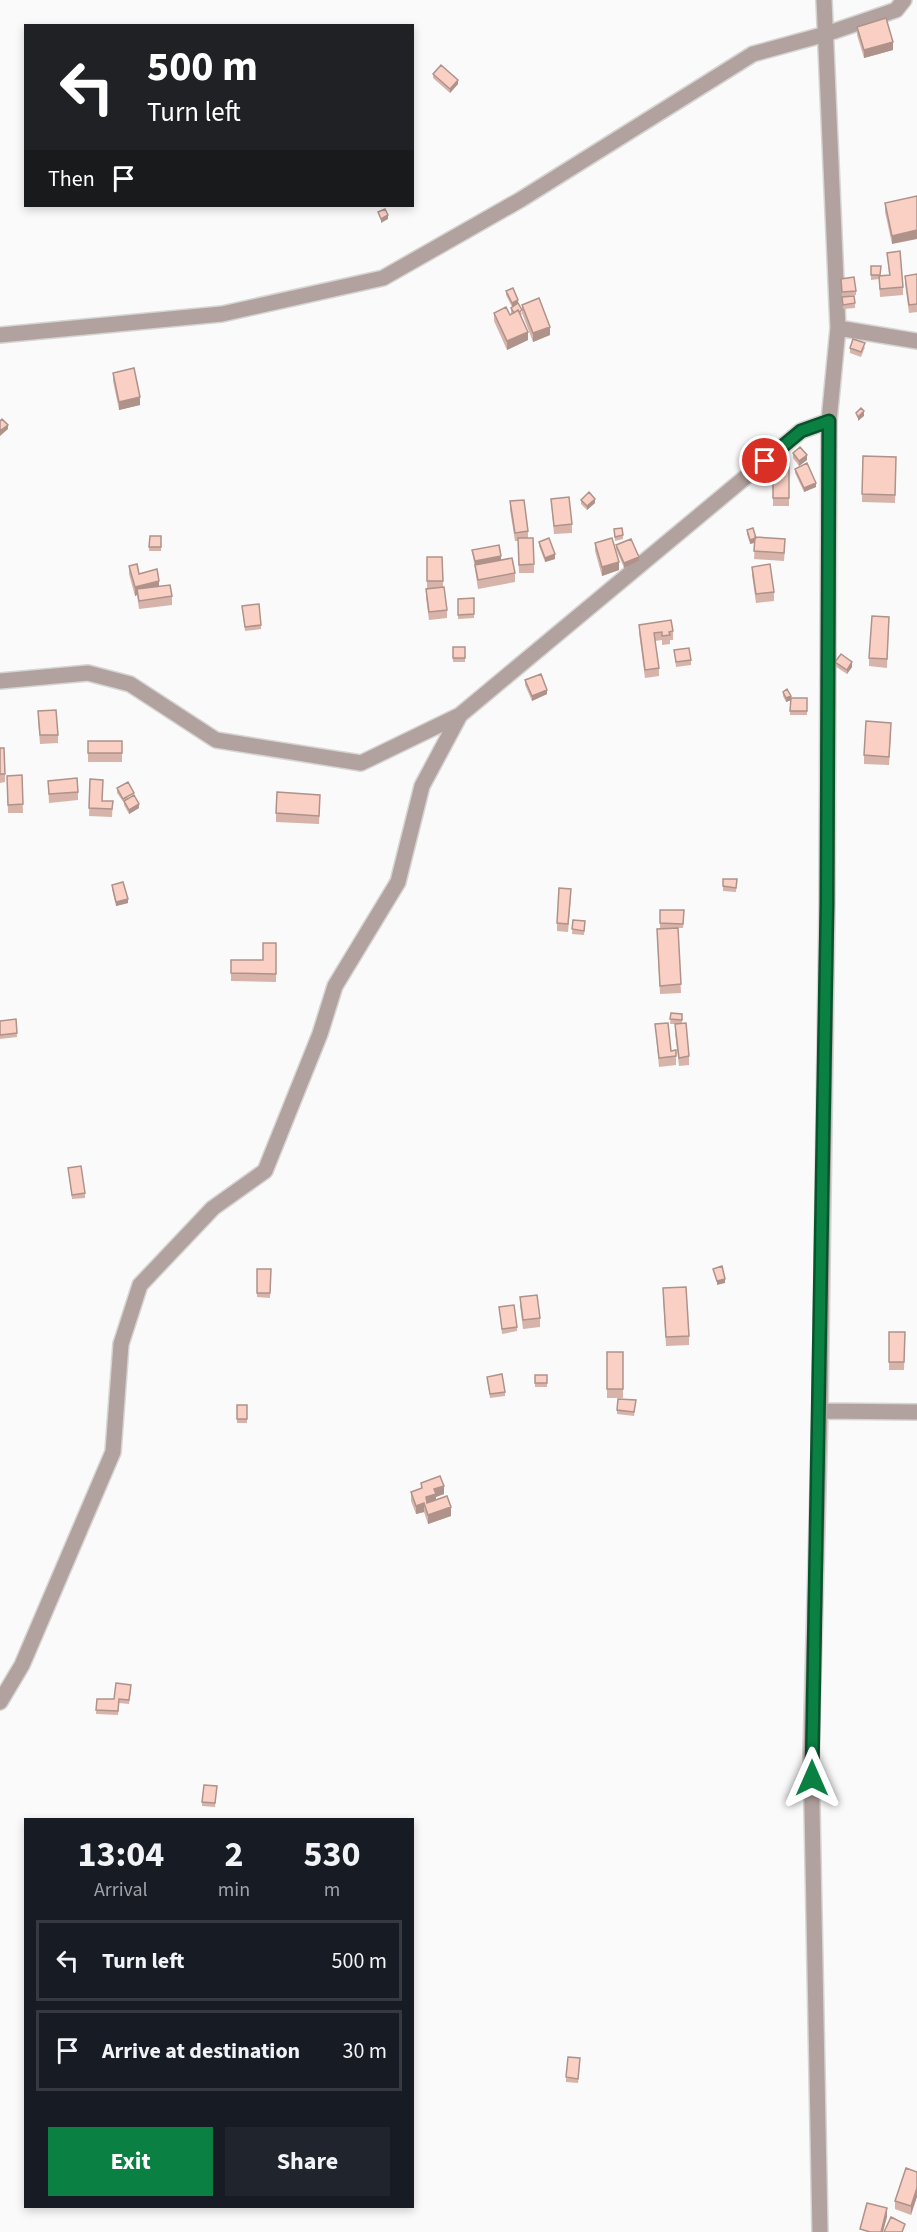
<!DOCTYPE html>
<html lang="en">
<head>
<meta charset="utf-8">
<style>
  body { margin:0; font-family:"Source Sans 3",sans-serif; background:#20242c; color:#f1f3f6; height:100vh; display:flex; flex-direction:column; font-size:22px; white-space:nowrap }
  * { box-sizing:border-box; margin:0 }
  p { font-size:20px; color:#9ea1a6 }
  .icon { flex:none; width:33px; height:33px; fill:none; stroke:currentColor; stroke-width:2; stroke-linecap:round; stroke-linejoin:round }
  .map { position:relative; flex:1; overflow:hidden }
  .drawer { position:absolute; left:24px; top:1818px; width:390px; height:390px; display:flex; flex-direction:column; background:#171b24; border-radius:0px; box-shadow:0 3px 9px #0003 }
  .drawer>* { flex:none }
  .guide { position:absolute; left:24px; top:24px; width:390px; height:183px; border-radius:0px; box-shadow:0 3px 9px #0003; background:#202124; color:#fff; overflow:hidden }
  .pin { position:absolute; display:grid; place-items:center; width:51px; height:51px; color:#fff; margin:-26px; border:3px solid #fff; border-radius:50%; box-shadow:0 2px 6px #0007 }
  .me { position:absolute; width:66px; margin:-33px; rotate:0deg; stroke-linejoin:round; filter:drop-shadow(0 0 4px #0008) }
  .turn { display:flex; align-items:center; gap:21px; height:126px; padding:0 24px; font-size:27px }
  .turn .icon { width:78px; height:78px; stroke-width:2.5 }
  .turn b { display:block; font-size:42px; line-height:51px }
  .then { display:flex; align-items:center; height:57px; padding:0 24px; background:#0003; gap:12px; font-size:22px }
  .eta { display:flex; justify-content:space-evenly; align-items:center; height:102px; text-align:center }
  .eta b { font-size:36px; font-weight:700; line-height:42px }
  .cta { display:flex; gap:12px; margin-top:auto; padding:12px 24px }
  .cta a { flex:1; height:69px; border-radius:0px; background:#0b8043; color:#fff; font-size:24px; font-weight:700; line-height:69px; text-align:center }
  .cta a+a { background:#20242c; color:#f1f3f6 }
  ul { padding:0; list-style:none }
  li { display:flex; align-items:center; gap:18px; height:81px; margin:0 12px 9px; padding:0 12px; border:3px solid #363941; border-radius:0px }
  li div { flex:1 }
  li b { display:block; font-size:22px }
  li em { font-style:normal }
  .map>svg:first-child { display:block }
  .lines { fill:none; stroke-linecap:round; stroke-linejoin:round }
  .street-casing { stroke:#d6d5d3; stroke-width:18 }
  .street { stroke:#b2a29f; stroke-width:15 }
  .wall { fill:#d7b3a9 }
  .shaded-wall { fill:#af928a }
  .building { fill:#fad0c5; stroke:#af928a; stroke-width:1.5 }
  .route-casing { stroke:#07532c; stroke-width:15 }
  .route { stroke:#0b8043; stroke-width:10 }
</style>
</head>
<body>
<div class="map">
<svg width="917" height="2232" viewBox="0 0 917 2232">
  <rect width="100%" height="100%" fill="#f9faf9"/>
  <g class="lines">
    <defs>
      <path id="street" d="M838,328L917,341
        M0,335L222,314L383,278L520,200L753,54L826,34L896,10L904,0
        M0,681L88,673L130,684L216,740L361,763L460,715
        M820,1411L917,1412
        M0,1702L22,1665L113,1452L121,1344L140,1285L213,1208L265,1171L320,1034L335,986L398,882L422,786L460,715L801,431L829,421
        M820,2232L811,1755L820,1411L827,904L829,421L838,328L824,0"/>
    </defs>
    <use href="#street" class="street-casing"/>
    <use href="#street" class="street"/>
  </g>
  <path class="wall" d="M857,27L893,50L864,58L857,35Z
    M433,74L458,84L450,93L433,78Z
    M917,196L892,244L885,212V203Z
    M887,253L903,287V295L880,297L879,279L871,280V266L880,276L889,275Z
    M917,274V312L909,313L905,284V276Z
    M841,279L856,291V295L842,297Z
    M506,291L518,304L522,314L521,315L528,340L507,350L494,321V313L510,315L511,314V308L512,307L506,295Z
    M842,297L855,303V308L843,309Z
    M522,305L550,335L533,342L522,313Z
    M865,347L861,357L850,353V348Z
    M113,373L140,405L119,410L113,381Z
    M793,453L807,460L799,466L793,458Z
    M863,456L896,457L895,503L862,502Z
    M789,462V506H773V498Z
    M795,469L816,487L804,492L795,473Z
    M551,499L572,524V533L554,534Z
    M581,500L595,503L587,510L581,504Z
    M510,501L528,531V538L534,564V573H519L518,541H515L510,510Z
    M614,529L623,535V539L615,541Z
    M747,530L756,537L785,548L784,561L754,559L755,543L750,544L747,534Z
    M150,536H161V551H149Z
    M539,542L555,559L545,562L539,546Z
    M595,543L619,570L602,576L595,551Z
    M616,545L639,561L624,568L616,549Z
    M472,550L501,560L515,573V582L478,589Z
    M427,557L443,581V587L447,610V618L429,620L426,598V589H427Z
    M129,566L159,586L172,596V605L139,609L137,595L135,596L129,574Z
    M752,567L774,592V601L756,603L752,575Z
    M474,598V618L458,619V599Z
    M242,606L261,625V629L245,631Z
    M889,617L887,668L869,666V658Z
    M639,625L673,631V640H670V644L662,645V640L655,641L659,668V676L645,678L639,633Z
    M453,647H465V662H453Z
    M674,650L691,660V665L676,667Z
    M835,662L852,667L847,674L835,666Z
    M525,680L547,694L532,701L525,685Z
    M783,692L791,698H807V715H790L791,700L786,702L783,696Z
    M38,719L58,735V743L40,744Z
    M891,731L889,765L864,764V755Z
    M88,741H122V762H88Z
    M0,748L5,774V782L0,783Z
    M22,775L23,813H8L7,776Z
    M90,779L103,801H113L112,817L89,816Z
    M48,781L78,792V800L49,803Z
    M117,788L139,808L129,814L124,805V803L117,793Z
    M320,803L319,824L276,822V813Z
    M723,879H737L736,892L723,891Z
    M112,885L128,903L116,906L112,889Z
    M571,897L568,932L557,931V923Z
    M660,910H684L683,928H678L681,993L660,994L657,937L675,928H660Z
    M573,920L585,921L584,935L572,934Z
    M276,943V982L231,981V960H263Z
    M671,1013L682,1014V1023L689,1056V1065L679,1066L675,1033V1024H676H670Z
    M16,1019L17,1037L0,1039V1021Z
    M655,1024L671,1051L676,1056V1065L659,1067Z
    M68,1168L85,1193V1198L72,1199Z
    M257,1269H271L270,1298L257,1297Z
    M663,1296L689,1336V1345L666,1346Z
    M520,1297L540,1318V1327L523,1329L520,1305Z
    M499,1307L517,1327V1331L502,1334Z
    M905,1332L904,1370H889V1362Z
    M607,1352H623V1398H607Z
    M535,1375H547V1387H535Z
    M487,1377L505,1392V1396L490,1398Z
    M636,1400L634,1416L617,1414V1410Z
    M237,1405H247V1423H237Z
    M421,1483L444,1494L436,1497V1500L451,1516L428,1524L424,1512L416,1514L411,1501V1492L421,1489Z
    M131,1689L129,1704L119,1703L118,1715L96,1714L97,1699H114Z
    M217,1786L215,1807L202,1806V1802Z
    M580,2063L578,2083L566,2082V2077Z
    M917,2172L911,2215L895,2209V2201Z"/>
  <path class="shaded-wall" d="M893,42V50L864,58V50Z
    M458,80V84L450,93V89Z
    M388,215V219L381,223V219Z
    M917,230V239L892,244V236Z
    M518,300V304L512,307V303Z
    M550,327V335L533,342V333Z
    M528,332V340L507,350V341Z
    M140,397V405L119,410V402Z
    M864,411V416L858,421V417Z
    M8,425V429L0,436V431Z
    M807,455V460L799,466V461Z
    M816,483V487L804,492V488Z
    M595,499V503L587,510V506Z
    M756,538V542L750,544V540Z
    M555,554V559L545,562V558Z
    M501,556V560L475,566V561Z
    M639,557V561L624,568V563Z
    M619,562V570L602,576V567Z
    M159,581V589H137V595L135,596V587Z
    M852,662V667L847,674V670Z
    M547,690V694L532,701V696Z
    M791,696V700L786,702V698Z
    M139,804V808L129,814V810Z
    M128,899V903L116,906V902Z
    M725,1279V1283L717,1285V1281Z
    M444,1486V1494L436,1497V1502L426,1506V1497L434,1489Z
    M424,1503V1512L416,1514V1506Z
    M451,1507V1516L428,1524V1515Z
    M917,2188V2197L911,2215V2206Z
    M887,2208V2217L883,2232H881Z"/>
  <path class="building" d="M886,18L893,42L864,50L857,27Z
    M441,65L458,80L450,89L433,74Z
    M917,196V230L892,236L885,203Z
    M385,209L388,215L381,219L378,212Z
    M900,251L903,287L880,289L879,276L890,275L887,253Z
    M871,266H881L880,275H871Z
    M917,274V304L909,305L905,276Z
    M854,277L856,291L842,292L841,279Z
    M513,288L518,300L512,303L506,291Z
    M854,296L855,303L843,305L842,297Z
    M539,298L550,327L533,333L522,305Z
    M518,303L522,310L519,312L518,310L514,313L511,308Z
    M506,307L510,315L518,310L528,332L507,341L494,313Z
    M853,339L865,343L861,352L850,348Z
    M134,368L140,397L119,402L113,373Z
    M861,408L864,411L858,417L856,413Z
    M2,419L8,425L0,431V421Z
    M800,447L807,455L799,461L793,453Z
    M863,456L896,457L895,495L862,494Z
    M773,462H789V498H773Z
    M807,463L816,483L804,488L795,469Z
    M589,492L595,499L587,506L581,500Z
    M569,497L572,524L554,526L551,499Z
    M524,500L528,531L515,533L510,501Z
    M622,528L623,535L615,537L614,529Z
    M753,528L756,538L750,540L747,530Z
    M150,536H161V547H149Z
    M755,537L785,539L784,553L754,551Z
    M518,538H533L534,564L519,565Z
    M549,538L555,554L545,558L539,542Z
    M612,538L619,562L602,567L595,543Z
    M631,539L639,557L624,563L616,545Z
    M499,545L501,556L475,561L472,550Z
    M427,557H442L443,581H427Z
    M512,558L515,573L478,580L475,565Z
    M137,564L139,574L157,569L159,581L135,587L129,566Z
    M770,564L774,592L756,594L752,567Z
    M170,585L172,596L139,601L137,589Z
    M444,587L447,610L429,612L426,589Z
    M474,598V614L458,615V599Z
    M259,604L261,625L245,627L242,606Z
    M872,616L889,617L887,659L869,658Z
    M671,620L673,631L669,632L670,635L662,636V632L654,633L659,668L645,670L639,625Z
    M453,647H465V658H453Z
    M689,648L691,660L676,662L674,650Z
    M841,654L852,662L847,670L835,662Z
    M541,674L547,690L532,696L525,680Z
    M787,689L791,696L786,698L783,692Z
    M791,698H807V711H790Z
    M56,710L58,735H40L38,711Z
    M866,721L891,723L889,757L864,755Z
    M88,741H122V753H88Z
    M0,748H4L5,774H0Z
    M22,775L23,804L8,805L7,776Z
    M77,778L78,792L49,794L48,781Z
    M90,779L103,780L102,801H113L112,809L89,808Z
    M128,782L134,793L123,799L117,788Z
    M277,792L320,795L319,816L276,813Z
    M134,795L139,804L129,810L124,801Z
    M723,879H737L736,888L723,886Z
    M123,882L128,899L116,902L112,885Z
    M559,888L571,889L568,924L557,923Z
    M660,910H684L683,924L660,923Z
    M573,920L585,921L584,931L572,929Z
    M678,928L681,984L660,986L657,929Z
    M263,943H276V974L231,973V960H263Z
    M671,1013L682,1014V1020L670,1019Z
    M16,1019L17,1033L0,1035V1021Z
    M668,1023L671,1051L676,1050V1056L659,1058L655,1024Z
    M686,1023L689,1056L679,1058L675,1024Z
    M81,1166L85,1193L72,1195L68,1168Z
    M722,1266L725,1279L717,1281L713,1269Z
    M257,1269H271L270,1293H257Z
    M686,1287L689,1336L666,1337L663,1288Z
    M537,1295L540,1318L523,1320L520,1297Z
    M514,1305L517,1327L502,1329L499,1307Z
    M889,1332H905L904,1362H889Z
    M607,1352H623V1389H607Z
    M502,1374L505,1392L490,1394L487,1377Z
    M535,1375H547V1383H535Z
    M618,1399L636,1400L634,1412L617,1410Z
    M237,1405H247V1419H237Z
    M440,1476L444,1486L434,1489L436,1494L426,1497L427,1503L447,1496L451,1507L428,1515L424,1503L416,1506L411,1492L422,1488L421,1483Z
    M116,1683L131,1685L129,1700L119,1699L118,1711L96,1710L97,1699H114Z
    M204,1785L217,1786L215,1803L202,1802Z
    M568,2057L580,2058L578,2079L566,2077Z
    M906,2168L917,2172V2188L911,2206L895,2201Z
    M867,2203L887,2208L881,2232H870L860,2229Z
    M891,2217L905,2224L902,2232H884Z"/>
  <g class="lines">
    <defs>
      <path id="route" d="M765,461L801,431L829,421L827,904L812,1778"/>
    </defs>
    <use href="#route" class="route-casing"/>
    <use href="#route" class="route"/>
  </g>
</svg>
<div class="pin" style="left:765px;top:461px;background:#d93025"><svg class="icon" aria-label="arrive" viewBox="0 0 24 24"><path d="M6 21V4h12l-3 4 3 4H6"/></svg></div>
<svg class="me" style="left:812px;top:1778px" viewBox="-20 -20 40 40"><path d="M0-17L14 15 0 8-14 15z" fill="#0b8043" stroke="#fff" stroke-width="4"/></svg>
<div class="guide">
<div class="turn"><svg class="icon" aria-label="left" viewBox="0 0 24 24"><path d="M17 20v-9H6M10 6l-5 5 5 5"/></svg><div><b>500 m</b>Turn left</div></div>
<div class="then">Then<svg class="icon" aria-label="arrive" viewBox="0 0 24 24"><path d="M6 21V4h12l-3 4 3 4H6"/></svg></div>
</div>
<section class="drawer">
<div class="eta">
<div><b>13:04</b><p>Arrival</p></div>
<div><b>2</b><p>min</p></div>
<div><b>530</b><p>m</p></div>
</div>
<ul>
<li><svg class="icon" aria-label="left" viewBox="0 0 24 24"><path d="M17 20v-9H6M10 6l-5 5 5 5"/></svg><div><b>Turn left</b></div><em>500 m</em></li>
<li><svg class="icon" aria-label="arrive" viewBox="0 0 24 24"><path d="M6 21V4h12l-3 4 3 4H6"/></svg><div><b>Arrive at destination</b></div><em>30 m</em></li>
</ul>
<div class="cta"><a>Exit</a><a>Share</a></div>
</section>
</div>
</body>
</html>
